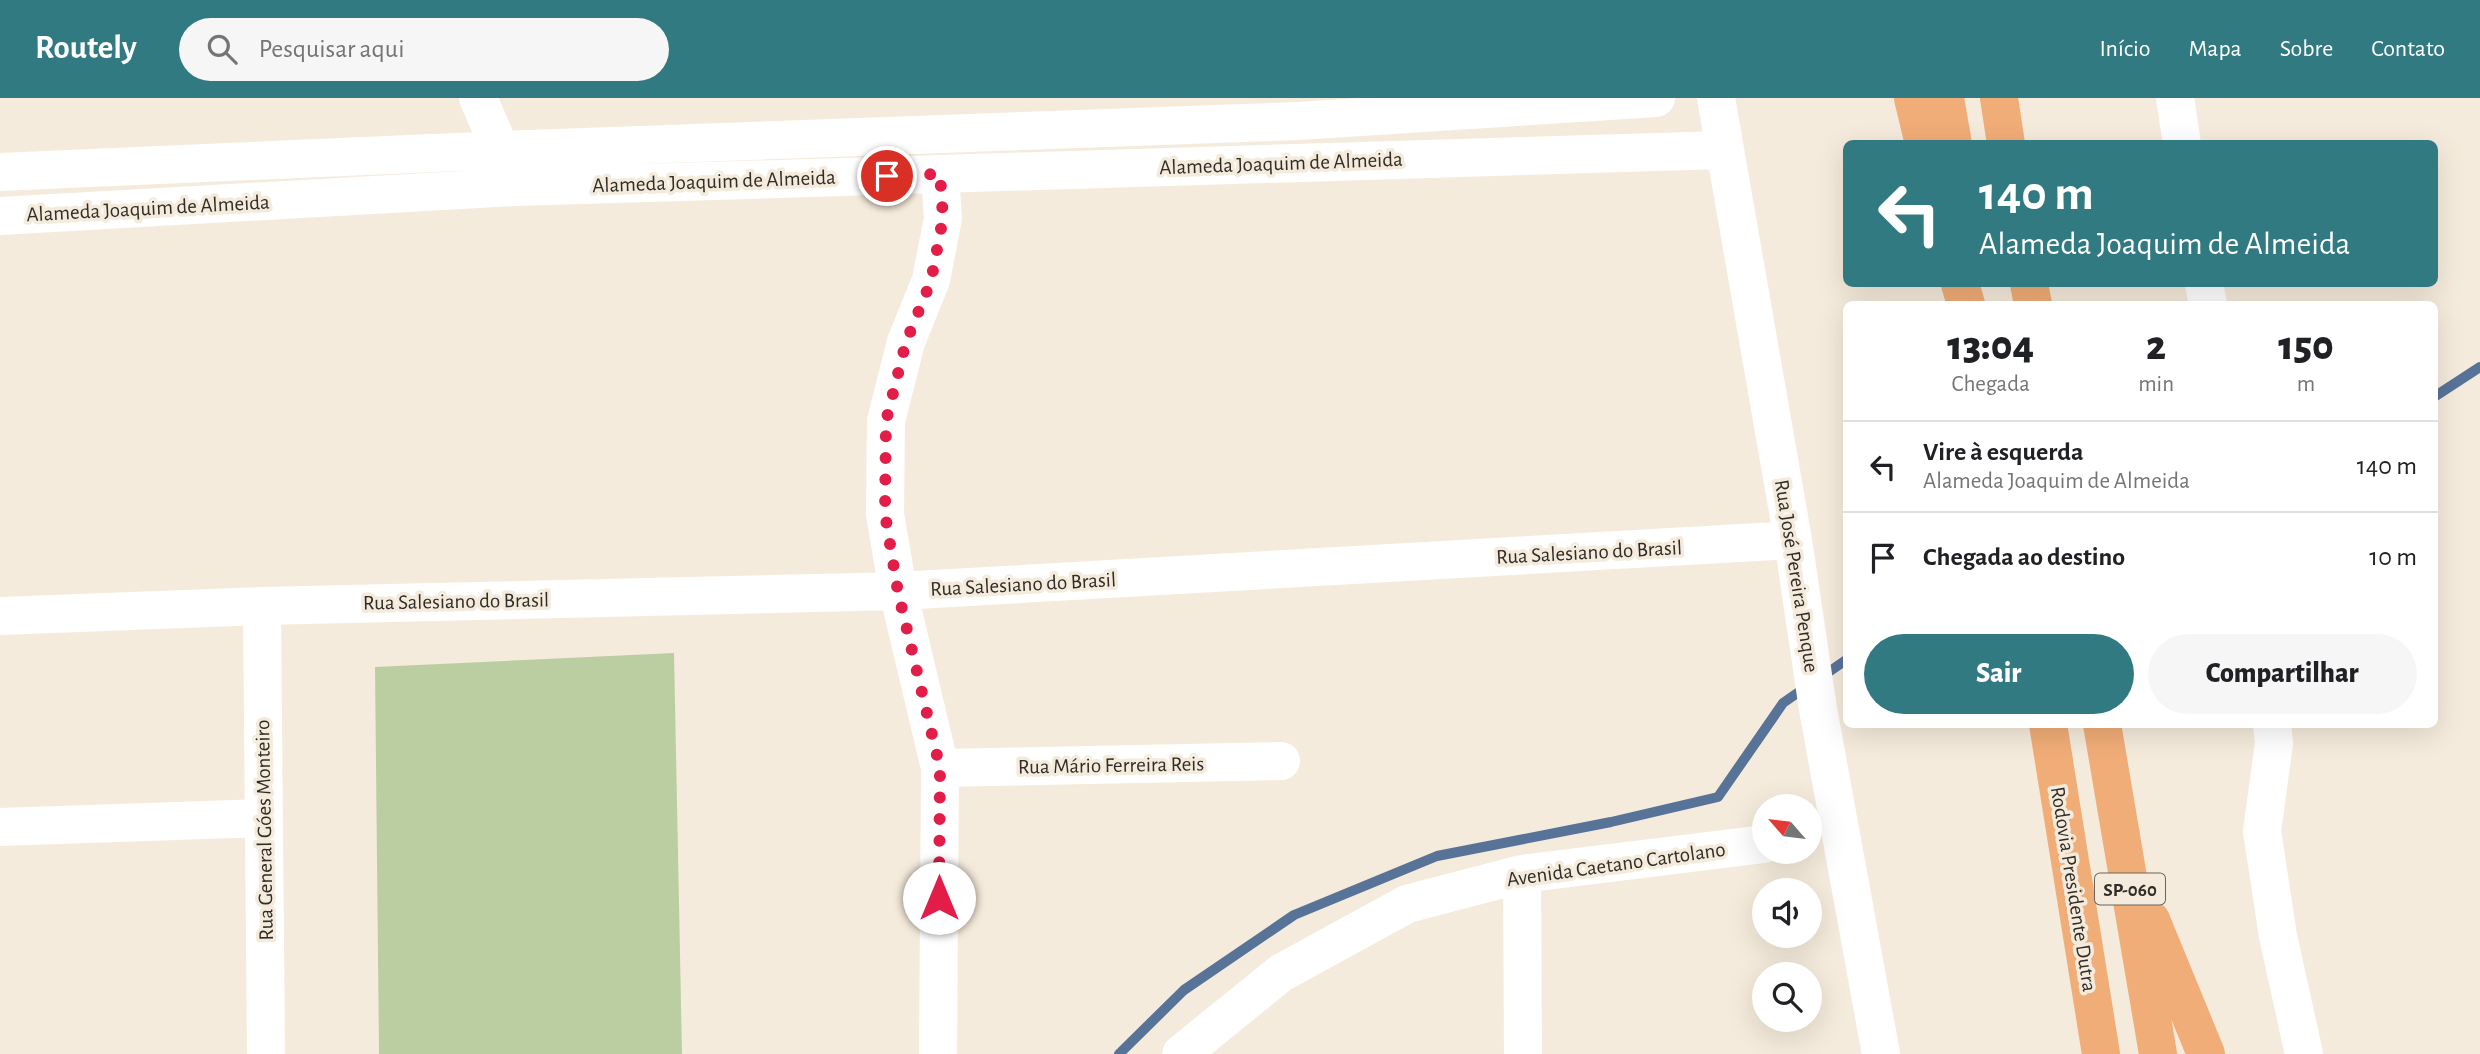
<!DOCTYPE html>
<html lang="pt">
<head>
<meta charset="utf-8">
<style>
  body { margin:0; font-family:"Alegreya Sans",sans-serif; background:#f6f6f6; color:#202124; height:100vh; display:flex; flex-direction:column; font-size:26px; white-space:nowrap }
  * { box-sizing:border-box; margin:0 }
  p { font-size:23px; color:#757577 }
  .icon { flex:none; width:38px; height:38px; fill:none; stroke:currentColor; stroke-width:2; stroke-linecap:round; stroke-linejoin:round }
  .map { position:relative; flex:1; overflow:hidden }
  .details { position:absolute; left:1843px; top:203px; width:595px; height:427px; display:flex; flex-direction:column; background:#fff; border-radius:10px; box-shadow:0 7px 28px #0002 }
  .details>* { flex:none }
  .top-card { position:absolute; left:1843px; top:42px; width:595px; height:147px; border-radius:10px; box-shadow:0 7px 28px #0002; background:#327a81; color:#fff; overflow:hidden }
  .needle { width:46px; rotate:298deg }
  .buttons { position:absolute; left:1752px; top:696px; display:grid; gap:14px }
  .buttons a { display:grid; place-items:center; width:70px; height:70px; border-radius:50%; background:#fff; box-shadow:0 7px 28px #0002; font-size:35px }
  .pin { position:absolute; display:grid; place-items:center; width:60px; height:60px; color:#fff; margin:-30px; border:4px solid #fff; border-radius:50%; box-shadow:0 2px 7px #0007 }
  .me { position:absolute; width:77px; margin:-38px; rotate:0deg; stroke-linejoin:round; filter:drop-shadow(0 0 5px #0008) }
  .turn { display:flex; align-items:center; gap:24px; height:147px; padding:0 21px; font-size:32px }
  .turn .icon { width:91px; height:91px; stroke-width:2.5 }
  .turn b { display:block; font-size:49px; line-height:60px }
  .eta { display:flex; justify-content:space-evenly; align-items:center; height:119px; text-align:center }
  .eta b { font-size:42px; font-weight:800; line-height:49px }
  .action { display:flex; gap:14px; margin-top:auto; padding:14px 21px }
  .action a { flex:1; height:80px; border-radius:42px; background:#327a81; color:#fff; font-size:28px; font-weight:800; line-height:80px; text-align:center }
  .action a+a { background:#f6f6f6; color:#202124 }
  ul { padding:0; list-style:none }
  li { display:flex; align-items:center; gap:21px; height:91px; padding:0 21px; border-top:2px solid #e0e0e0 }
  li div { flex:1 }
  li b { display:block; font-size:26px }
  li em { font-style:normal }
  header { display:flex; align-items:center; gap:42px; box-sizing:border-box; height:98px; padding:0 35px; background:#327a81; color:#fff }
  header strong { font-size:33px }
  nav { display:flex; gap:38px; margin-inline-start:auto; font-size:24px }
  .search { width:490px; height:63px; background:#f6f6f6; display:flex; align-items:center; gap:18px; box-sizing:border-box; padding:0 24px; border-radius:38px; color:#757577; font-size:26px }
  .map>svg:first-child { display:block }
  .green { fill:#bbcea1 }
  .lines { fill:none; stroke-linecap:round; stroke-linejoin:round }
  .stream { stroke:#587398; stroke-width:10 }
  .minor { stroke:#fff; stroke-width:38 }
  .motorway { stroke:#f1ad78; stroke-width:38 }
  .route { stroke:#e11d48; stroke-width:12; stroke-dasharray:0 21.6 }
  .labels { text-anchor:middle; stroke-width:7; stroke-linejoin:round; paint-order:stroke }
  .shield { fill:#f5ebdc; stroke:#6b655d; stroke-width:2 }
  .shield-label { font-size:19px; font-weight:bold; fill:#302c27 }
  .street-label { font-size:21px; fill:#302c27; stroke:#f5ebdc }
</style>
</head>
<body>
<header>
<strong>Routely</strong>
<div class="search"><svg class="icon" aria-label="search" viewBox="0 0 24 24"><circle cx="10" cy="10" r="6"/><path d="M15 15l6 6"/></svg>Pesquisar aqui</div>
<nav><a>Início</a><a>Mapa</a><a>Sobre</a><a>Contato</a></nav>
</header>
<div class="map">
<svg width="2480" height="956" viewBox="0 0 2480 956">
  <rect width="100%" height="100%" fill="#f5ebdc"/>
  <path class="green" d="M674,555L682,956H379L375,569Z"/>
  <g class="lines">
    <path class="stream" d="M2434,299L2480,269
      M1820,580L1846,562
      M1119,956L1184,892L1294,817L1437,758L1611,724L1718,699L1783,605L1806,589"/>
    <path class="minor" d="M478,0L510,74
      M1716,0L1793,442L1818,611L1881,956
      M2175,0L2182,46
      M0,74L502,52L1298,23L1656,0
      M0,118L515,89L1723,52
      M2204,186L2208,206
      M262,508L266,956
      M0,518L262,508L898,493L1793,442
      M2272,626L2274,645L2262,733L2278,838L2304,956
      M940,670L1281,663
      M0,729L263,720
      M1522,776L1523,956
      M938,956L940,670L898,493L885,416L886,323L906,244L931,182L943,120L940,76
      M1181,956L1281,875L1407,806L1522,776L1764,746"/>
    <path class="motorway" d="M1913,0L1924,46
      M1945,0L1953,46
      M1999,0L2006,46
      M1960,186L1966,206
      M2029,186L2033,206
      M2048,626L2101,956
      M2102,626L2158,956
      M2151,822L2206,956"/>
  </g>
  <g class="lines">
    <path class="route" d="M887,78L940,76L943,120L931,183L906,244L886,323L885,416L898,494L940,670L939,800"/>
  </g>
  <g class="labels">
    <rect class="shield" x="2095" y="775.5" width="70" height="31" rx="5"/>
    <g class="shield-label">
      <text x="2130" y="798">SP-060</text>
    </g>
    <g class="street-label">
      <text transform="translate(1281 65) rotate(-2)" y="7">Alameda Joaquim de Almeida</text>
      <text transform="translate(714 83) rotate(-2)" y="7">Alameda Joaquim de Almeida</text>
      <text transform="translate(148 110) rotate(-3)" y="7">Alameda Joaquim de Almeida</text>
      <text transform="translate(1589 454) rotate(-3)" y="7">Rua Salesiano do Brasil</text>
      <text transform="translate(1797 478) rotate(81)" y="7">Rua José Pereira Penque</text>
      <text transform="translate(1023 486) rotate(-3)" y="7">Rua Salesiano do Brasil</text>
      <text transform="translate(456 503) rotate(-1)" y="7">Rua Salesiano do Brasil</text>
      <text transform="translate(1111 667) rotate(-1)" y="7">Rua Mário Ferreira Reis</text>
      <text transform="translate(264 732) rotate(-91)" y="7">Rua General Góes Monteiro</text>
      <text transform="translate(1616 766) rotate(-8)" y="7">Avenida Caetano Cartolano</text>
      <text transform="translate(2074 791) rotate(81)" y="7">Rodovia Presidente Dutra</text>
    </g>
  </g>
</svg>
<div class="buttons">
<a><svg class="needle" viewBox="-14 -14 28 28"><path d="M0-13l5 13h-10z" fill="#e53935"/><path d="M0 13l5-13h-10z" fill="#757577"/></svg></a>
<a><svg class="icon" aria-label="sound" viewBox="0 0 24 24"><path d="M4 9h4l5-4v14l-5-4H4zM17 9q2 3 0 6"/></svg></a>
<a><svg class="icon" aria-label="search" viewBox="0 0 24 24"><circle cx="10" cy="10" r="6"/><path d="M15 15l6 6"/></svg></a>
</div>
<div class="pin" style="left:887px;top:78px;background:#d93025"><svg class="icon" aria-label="arrive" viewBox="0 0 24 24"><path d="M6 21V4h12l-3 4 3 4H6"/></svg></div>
<svg class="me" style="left:939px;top:800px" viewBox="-20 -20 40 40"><circle r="19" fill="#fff"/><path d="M0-13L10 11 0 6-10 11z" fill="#e11d48"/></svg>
<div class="top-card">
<div class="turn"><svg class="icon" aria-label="left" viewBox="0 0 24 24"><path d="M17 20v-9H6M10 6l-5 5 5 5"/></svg><div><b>140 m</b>Alameda Joaquim de Almeida</div></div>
</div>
<section class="details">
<div class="eta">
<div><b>13:04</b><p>Chegada</p></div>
<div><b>2</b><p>min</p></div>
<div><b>150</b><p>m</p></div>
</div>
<ul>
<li><svg class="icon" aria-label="left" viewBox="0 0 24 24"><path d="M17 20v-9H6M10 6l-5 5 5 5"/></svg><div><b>Vire à esquerda</b><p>Alameda Joaquim de Almeida</p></div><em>140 m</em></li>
<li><svg class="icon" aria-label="arrive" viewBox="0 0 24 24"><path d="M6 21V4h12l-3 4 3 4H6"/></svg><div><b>Chegada ao destino</b></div><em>10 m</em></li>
</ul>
<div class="action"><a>Sair</a><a>Compartilhar</a></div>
</section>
</div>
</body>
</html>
